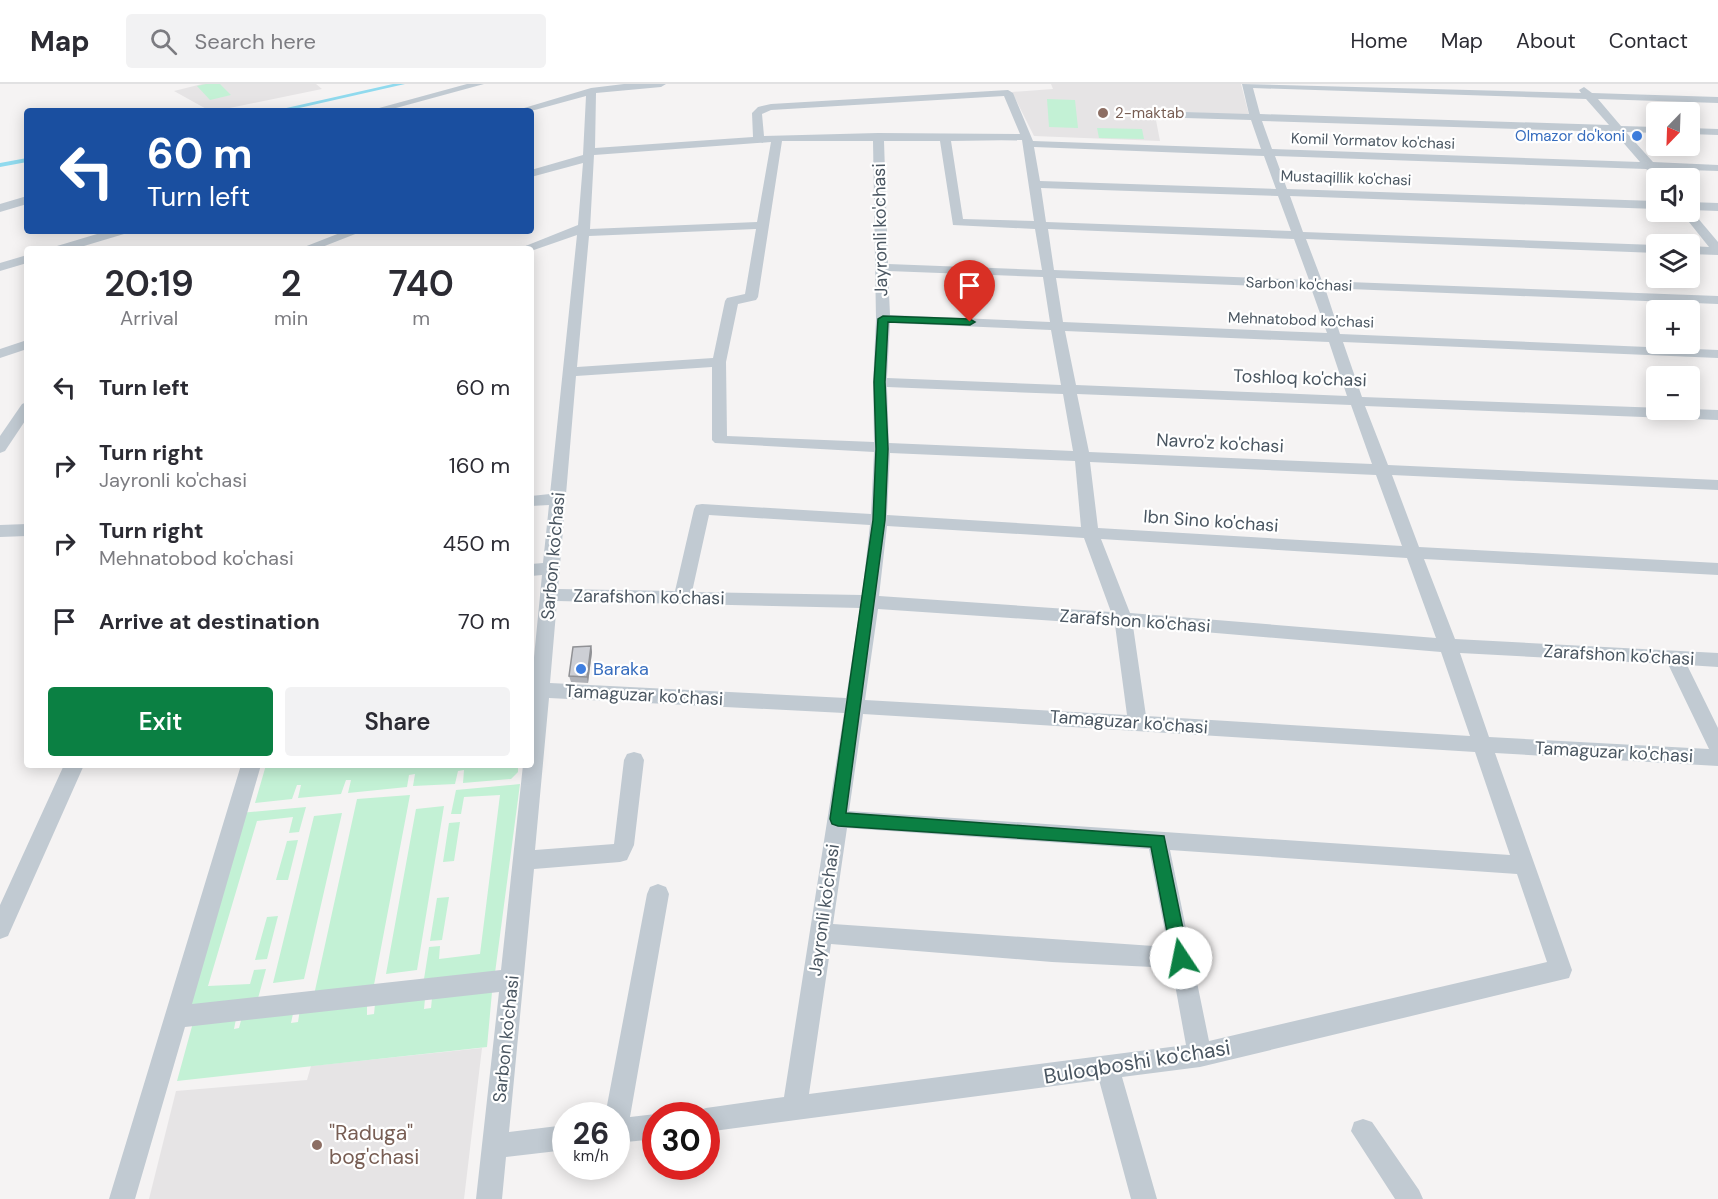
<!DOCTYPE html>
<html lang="en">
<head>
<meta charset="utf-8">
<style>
  body { margin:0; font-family:"DM Sans",sans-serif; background:#f2f2f3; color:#2b2b33; height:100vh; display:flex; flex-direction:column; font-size:22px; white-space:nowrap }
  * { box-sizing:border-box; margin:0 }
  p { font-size:20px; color:#7c7c81 }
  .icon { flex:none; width:33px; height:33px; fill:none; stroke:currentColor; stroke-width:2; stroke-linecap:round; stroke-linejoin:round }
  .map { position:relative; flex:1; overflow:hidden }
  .sheet { position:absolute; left:24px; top:162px; width:510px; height:522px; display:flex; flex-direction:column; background:#fff; border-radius:6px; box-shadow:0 3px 15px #0003 }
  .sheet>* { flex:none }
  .banner { position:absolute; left:24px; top:24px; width:510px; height:126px; border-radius:6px; box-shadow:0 3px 15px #0003; background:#1a4fa0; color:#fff; overflow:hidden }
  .needle { width:39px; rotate:203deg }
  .controls { position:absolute; left:1646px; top:18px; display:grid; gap:12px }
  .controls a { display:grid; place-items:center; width:54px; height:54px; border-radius:6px; background:#fff; box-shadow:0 3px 15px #0003; font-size:30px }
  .speed { position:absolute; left:552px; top:1018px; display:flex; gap:12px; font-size:30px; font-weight:700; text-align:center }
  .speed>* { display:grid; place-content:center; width:78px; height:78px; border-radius:50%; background:#fff; box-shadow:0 3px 15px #0003; line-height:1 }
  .speed small { font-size:15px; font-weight:400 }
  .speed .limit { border:9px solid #d22; background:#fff; color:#111 }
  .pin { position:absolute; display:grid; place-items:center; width:51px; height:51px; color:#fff; margin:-62px -26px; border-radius:50% 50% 50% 0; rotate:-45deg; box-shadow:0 0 6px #0007 }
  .pin .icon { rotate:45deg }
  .me { position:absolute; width:66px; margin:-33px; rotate:349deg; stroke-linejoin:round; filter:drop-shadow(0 0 4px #0008) }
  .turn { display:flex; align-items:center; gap:21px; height:126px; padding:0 24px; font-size:27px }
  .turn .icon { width:78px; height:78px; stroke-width:2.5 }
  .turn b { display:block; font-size:42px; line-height:51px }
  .eta { display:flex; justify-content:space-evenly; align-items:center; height:102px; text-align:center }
  .eta b { font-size:36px; font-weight:600; line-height:42px }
  .action { display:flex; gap:12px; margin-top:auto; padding:12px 24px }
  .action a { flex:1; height:69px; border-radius:6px; background:#0b8043; color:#fff; font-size:24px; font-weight:600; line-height:69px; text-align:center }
  .action a+a { background:#f2f2f3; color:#2b2b33 }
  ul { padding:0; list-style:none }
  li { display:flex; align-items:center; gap:18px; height:78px; padding:0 24px }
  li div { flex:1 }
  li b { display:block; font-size:22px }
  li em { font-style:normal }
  header { display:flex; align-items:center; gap:36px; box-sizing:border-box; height:84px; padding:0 30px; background:#fff; border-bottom:2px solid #e1e1e2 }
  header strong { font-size:28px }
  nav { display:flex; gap:33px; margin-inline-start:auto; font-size:21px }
  .search { width:420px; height:54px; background:#f2f2f3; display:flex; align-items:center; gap:15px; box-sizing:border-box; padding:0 21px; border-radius:6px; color:#7c7c81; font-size:22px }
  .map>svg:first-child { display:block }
  .education { fill:#e6e4e5 }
  .green { fill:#c3f1d5 }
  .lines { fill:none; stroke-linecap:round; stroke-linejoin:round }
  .canal { fill:#90daee; fill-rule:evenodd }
  .minor { fill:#c1cad2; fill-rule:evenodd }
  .wall { fill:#b0b2b7 }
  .shaded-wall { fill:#909195 }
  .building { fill:#cdcfd5; stroke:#909195; stroke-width:1.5 }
  .route { fill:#0b8043; stroke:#07532c; stroke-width:1.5 }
  .education-dot { fill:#8d6e63; stroke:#fff; stroke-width:2 }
  .shop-dot { fill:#3f7fe0; stroke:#fff; stroke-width:2 }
  .labels { text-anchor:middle; stroke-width:4.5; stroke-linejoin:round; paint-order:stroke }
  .far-education-label { font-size:15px; fill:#785e54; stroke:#fff; text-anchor:start }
  .far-shop-label { font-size:15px; fill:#366cbe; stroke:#fff; text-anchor:end }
  .far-street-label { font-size:15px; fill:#4a5661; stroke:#fff }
  .street-label { font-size:18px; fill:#4a5661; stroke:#fff }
  .shop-label { font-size:18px; fill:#366cbe; stroke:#fff; text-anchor:start }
  .near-street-label { font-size:21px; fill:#4a5661; stroke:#fff }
  .near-education-label { font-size:21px; fill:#785e54; stroke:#fff; text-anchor:start }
</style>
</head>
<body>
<header>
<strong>Map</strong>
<div class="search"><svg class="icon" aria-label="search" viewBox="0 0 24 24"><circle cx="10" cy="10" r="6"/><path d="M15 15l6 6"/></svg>Search here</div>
<nav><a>Home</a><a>Map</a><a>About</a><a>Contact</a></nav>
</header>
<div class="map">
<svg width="1718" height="1115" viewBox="0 0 1718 1115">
  <rect width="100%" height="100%" fill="#f5f3f3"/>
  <path class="education" d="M202,0H316L322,5L215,27H210L174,7Z
    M1051,0H1241L1249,31L1182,28L1184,32L1155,31L1160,57L1034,52L1012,8L1053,5Z
    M482,964L464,1115H149L176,1007L307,996L311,982Z"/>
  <path class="green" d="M206,0H220L231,11L210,16L197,2Z
    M1047,15L1075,16L1078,44L1049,43Z
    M1097,44L1142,45L1144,55L1099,54Z
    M266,681H518V688L511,695L463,699L464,686L458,687L455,700L413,702L415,690L409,691L407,703L348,709L351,696H346L341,710L298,714L301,701H297L292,715L255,719Z
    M520,700L495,889L424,895L429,863L440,862L439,875L480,870L500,711L464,713L461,730H451L456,706Z
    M410,711L373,906L314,911L357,715Z
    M444,722L417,886L386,890L416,725Z
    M306,723L299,748L289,749L293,733L257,737L208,902L250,900L254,886L266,885L257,918L183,926L240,729Z
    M342,729L304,895L273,899L314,732Z
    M460,738L454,777L443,778L449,739Z
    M298,756L288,796H276L287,757Z
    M449,813L442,856L430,857L437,814Z
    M278,832L267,875L255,876L267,833Z
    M492,908L487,963L177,997L194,935L237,930L234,945L239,944L243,929L294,925L291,939L298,938L300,925L367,920V931L374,930L375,920L425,915L424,925L431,924L432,914Z"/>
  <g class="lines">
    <path class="canal" d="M393,0H405L286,27H273Z
      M27,74V78L0,83V79Z"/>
    <path class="minor" d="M467,0H484L385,27H368Z
      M624,0H666L661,3L596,9L595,64L753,53L752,29L758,23L771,20L1008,6L1013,9L1033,57L1261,65L1251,36L1185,34L1180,31L1185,28L1249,30L1242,0L1581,9L1579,6L1584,3L1592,9L1718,13V19L1598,15L1621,42L1656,43V49L1626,48L1653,78L1718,81V87L1658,85V89L1654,90L1646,85L1275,72L1287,105L1656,117V125L1290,112L1303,148L1656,161V169L1306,155L1322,197L1718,212V220L1325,204L1340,250L1718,266V274L1343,258L1362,313L1718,326V336L1365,322L1388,381L1718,396V406L1392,391L1419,463L1718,479V491L1424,475L1455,555L1718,569V583L1687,581L1718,644V682L1495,669L1572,886L1569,894L1200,983L1122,993L1157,1115H1131L1099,996L706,1048V1032H695L697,1027L706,1024L784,1013L844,629L549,614L535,766L614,760L624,676L627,670L634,668L641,670L644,676L634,761L627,776L620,778L534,785L509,1048L566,1041V1066L506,1073L502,1115H476L499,908L185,943L135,1115H109L241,681H261L192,920L501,886L523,681H531V604L542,491L531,492V480L543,479L549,421L531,422V412L550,410L577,151L531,167L518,165L578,141L583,79L531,93V86L583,71L586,12L531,27H514L591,4ZM1253,4L1586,15L1609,41L1260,30ZM1004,12L1020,50L878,49L764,52L762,30L771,26ZM1262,37L1614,48L1640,78L1272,65ZM1022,56L1034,137L963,135L951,57ZM782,57H873L876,235L873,298L874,358L727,352L726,278L738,220L756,216L758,213ZM884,57H940L953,141L1035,145L1042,186L888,180ZM771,58L757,138L590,145L594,71ZM1034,63L1264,72L1276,105L1040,97ZM1041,104L1278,112L1291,147L1046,138ZM756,145L745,210L727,214L725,217L713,274L577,283L589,152ZM1048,145L1294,155L1309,196L1054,186ZM888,187L1043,193L1050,238L890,231ZM1056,194L1311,204L1327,249L1063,238ZM890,239L1051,246L1061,301L887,294ZM1065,247L1329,258L1347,312L1076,301ZM712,283V356L715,359L874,368L871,430L702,420L696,421L694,425L675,507L558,505L576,292ZM887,303L1063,310L1073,367L889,359ZM1077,310L1351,321L1372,380L1089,368ZM890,369L1075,377L1081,443L887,431ZM1090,378L1376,391L1402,462L1098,444ZM709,431L870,441L862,511L692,508ZM887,442L1084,454L1111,528L879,512ZM1101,455L1407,474L1436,554L1130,529ZM557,517L860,524L846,614L550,599ZM878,525L1115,541L1127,631L865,616ZM1133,542L1441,568L1470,652L1146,632ZM1460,569L1668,580L1709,665L1489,653ZM863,630L1475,668L1510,771L849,727ZM847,744L1149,765L1168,863L833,840ZM1170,766L1517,790L1547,878L1209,957ZM831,860L1052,878L1172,884L1186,961L809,1010Z
      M1689,44L1718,45V51L1689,50Z
      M27,112V120L0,128V120Z
      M1689,118L1718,119V127L1691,126L1718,158V171L1689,170V162L1709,163L1681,128H1689Z
      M107,147H126L124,150L74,165H55L57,162Z
      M345,147H363L317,165H299Z
      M27,171V179L0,187V179Z
      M27,256V265L0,274V265Z
      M27,318V334L5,367L0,369V352L22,320Z
      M27,440V452L0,453V441Z
      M64,681H84L8,852L0,855V821Z
      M658,800L666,803L669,810L630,1033L656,1030L662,1032H656V1055L616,1059V1032H605L647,810L650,803Z
      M1363,1035L1372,1038L1419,1106L1423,1115H1395L1351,1047L1354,1038Z"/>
  </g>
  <path class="wall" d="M591,562L592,568L588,599L571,598L569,592Z"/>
  <path class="shaded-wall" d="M591,562L592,568L588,599L587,593Z"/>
  <path class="building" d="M591,562L587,593L569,592L573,563Z"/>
  <path class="route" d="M883,232L970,235L975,238L970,241L888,238L885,298L888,365L885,436L846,729L1164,752L1189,874L1187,880L1181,882L1175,880L1172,874L1151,763L838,742L832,740L830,735L873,436L876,365L874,298L878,235Z"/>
  <g class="education-dot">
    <circle cx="1103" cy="29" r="6"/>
    <circle cx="317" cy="1061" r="6"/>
  </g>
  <g class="shop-dot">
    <circle cx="1637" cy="52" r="6"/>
    <circle cx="581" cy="585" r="6"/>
  </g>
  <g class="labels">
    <g class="far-education-label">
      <text x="1115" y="34">2-maktab</text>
    </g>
    <g class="far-shop-label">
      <text x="1625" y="57">Olmazor do'koni</text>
    </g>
    <g class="far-street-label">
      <text transform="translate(1373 57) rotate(2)" y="5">Komil Yormatov ko'chasi</text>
      <text transform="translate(1346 94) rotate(2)" y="5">Mustaqillik ko'chasi</text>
      <text transform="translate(1299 200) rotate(2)" y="5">Sarbon ko'chasi</text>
      <text transform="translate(1301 236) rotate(2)" y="5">Mehnatobod ko'chasi</text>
    </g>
    <g class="street-label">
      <text transform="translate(880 146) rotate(-91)" y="6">Jayronli ko'chasi</text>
      <text transform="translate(1300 294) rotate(2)" y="6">Toshloq ko'chasi</text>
      <text transform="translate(1220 359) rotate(3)" y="6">Navro'z ko'chasi</text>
      <text transform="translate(1211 437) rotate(4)" y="6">Ibn Sino ko'chasi</text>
      <text transform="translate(553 472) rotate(-85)" y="6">Sarbon ko'chasi</text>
      <text transform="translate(649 513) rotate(1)" y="6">Zarafshon ko'chasi</text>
      <text transform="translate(1135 537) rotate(4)" y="6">Zarafshon ko'chasi</text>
      <text transform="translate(1619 571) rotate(3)" y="6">Zarafshon ko'chasi</text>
      <text transform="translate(644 611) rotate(3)" y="6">Tamaguzar ko'chasi</text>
      <text transform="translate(1129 638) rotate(4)" y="6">Tamaguzar ko'chasi</text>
      <text transform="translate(1614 668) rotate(3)" y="6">Tamaguzar ko'chasi</text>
      <text transform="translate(824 826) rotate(-82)" y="6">Jayronli ko'chasi</text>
      <text transform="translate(506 955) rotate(-84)" y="6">Sarbon ko'chasi</text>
    </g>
    <g class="shop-label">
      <text x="593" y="591">Baraka</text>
    </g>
    <g class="near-street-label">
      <text transform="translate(1137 978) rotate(-9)" y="7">Buloqboshi ko'chasi</text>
    </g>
    <g class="near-education-label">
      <text x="329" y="1056">"Raduga"<tspan x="329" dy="24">bog'chasi</tspan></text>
    </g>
  </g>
</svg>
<div class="controls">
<a><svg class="needle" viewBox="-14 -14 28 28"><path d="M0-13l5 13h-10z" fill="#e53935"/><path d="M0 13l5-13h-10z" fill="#7c7c81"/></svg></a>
<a><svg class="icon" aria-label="sound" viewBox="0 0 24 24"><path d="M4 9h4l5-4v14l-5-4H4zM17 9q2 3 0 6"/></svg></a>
<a><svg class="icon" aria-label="layers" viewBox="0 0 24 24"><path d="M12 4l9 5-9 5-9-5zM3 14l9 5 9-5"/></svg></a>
<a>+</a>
<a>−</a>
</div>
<div class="speed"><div>26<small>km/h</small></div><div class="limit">30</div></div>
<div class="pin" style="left:970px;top:238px;background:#d93025"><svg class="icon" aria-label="arrive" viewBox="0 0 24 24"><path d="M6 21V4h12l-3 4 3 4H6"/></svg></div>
<svg class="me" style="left:1181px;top:874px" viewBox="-20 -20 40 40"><circle r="19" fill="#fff"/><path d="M0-13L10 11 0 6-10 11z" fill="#0b8043"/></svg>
<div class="banner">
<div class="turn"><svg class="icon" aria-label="left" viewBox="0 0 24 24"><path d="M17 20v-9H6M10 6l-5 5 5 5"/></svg><div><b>60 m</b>Turn left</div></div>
</div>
<section class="sheet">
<div class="eta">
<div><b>20:19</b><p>Arrival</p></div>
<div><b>2</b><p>min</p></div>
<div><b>740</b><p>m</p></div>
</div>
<ul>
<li><svg class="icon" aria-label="left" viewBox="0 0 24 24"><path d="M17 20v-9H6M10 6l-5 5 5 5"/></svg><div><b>Turn left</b></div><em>60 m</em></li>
<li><svg class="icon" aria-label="right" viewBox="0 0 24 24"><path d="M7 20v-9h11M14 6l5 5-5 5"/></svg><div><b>Turn right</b><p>Jayronli ko'chasi</p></div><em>160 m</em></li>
<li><svg class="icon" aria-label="right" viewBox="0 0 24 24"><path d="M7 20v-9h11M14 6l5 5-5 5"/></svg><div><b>Turn right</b><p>Mehnatobod ko'chasi</p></div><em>450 m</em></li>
<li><svg class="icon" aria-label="arrive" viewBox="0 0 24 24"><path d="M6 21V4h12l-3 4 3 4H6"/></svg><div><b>Arrive at destination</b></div><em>70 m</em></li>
</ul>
<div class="action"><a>Exit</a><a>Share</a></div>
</section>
</div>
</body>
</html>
